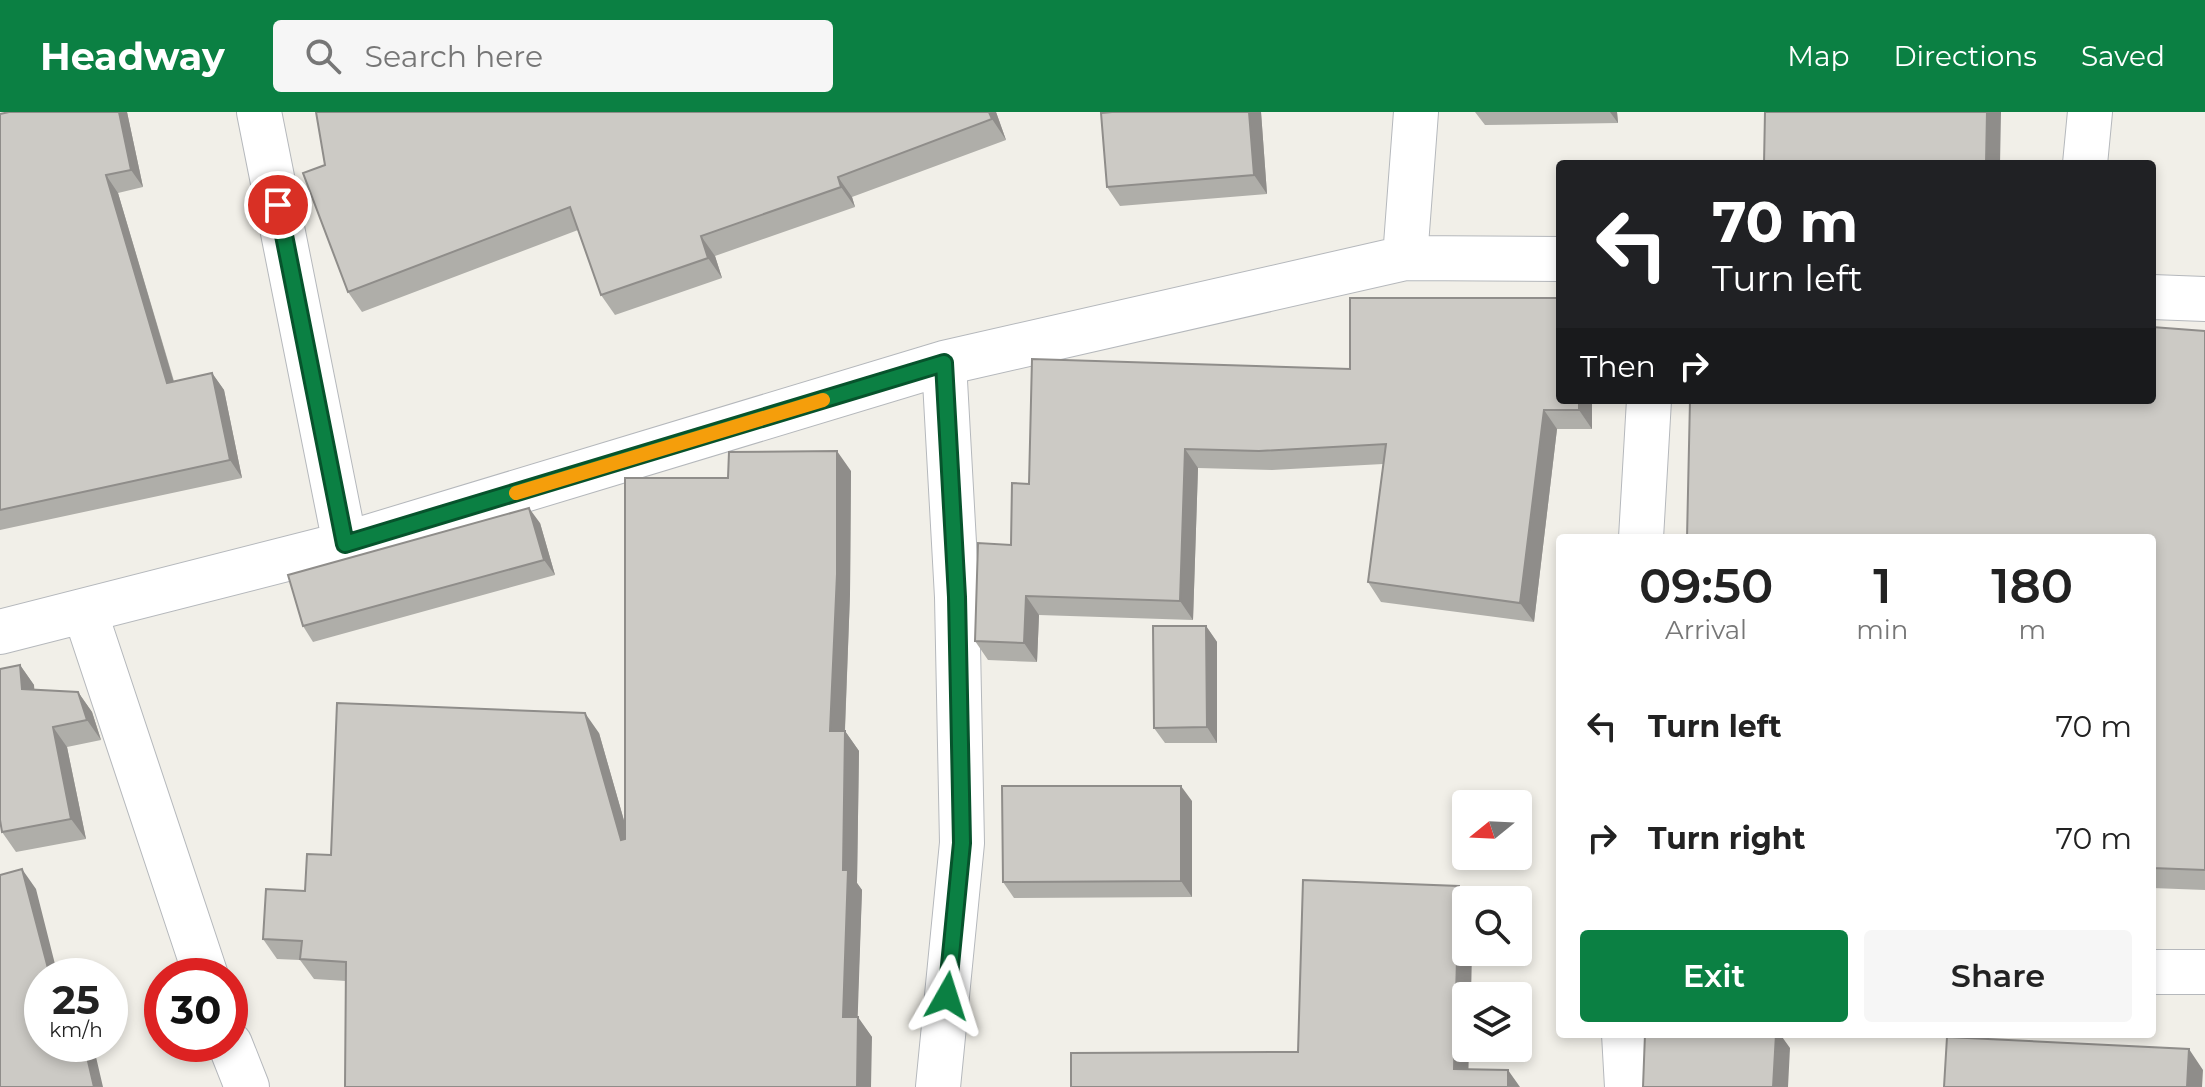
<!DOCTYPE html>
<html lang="en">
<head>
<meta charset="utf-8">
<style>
  body { margin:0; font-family:Montserrat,sans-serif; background:#f6f6f6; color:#222; height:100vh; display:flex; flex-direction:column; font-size:30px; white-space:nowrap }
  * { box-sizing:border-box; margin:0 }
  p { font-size:26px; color:#767676 }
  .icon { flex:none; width:44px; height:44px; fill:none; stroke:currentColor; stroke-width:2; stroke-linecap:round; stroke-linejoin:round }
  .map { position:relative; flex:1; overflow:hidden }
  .drawer { position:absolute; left:1556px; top:422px; width:600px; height:504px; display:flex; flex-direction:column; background:#fff; border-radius:8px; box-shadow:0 4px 12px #0003 }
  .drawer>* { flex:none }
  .banner { position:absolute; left:1556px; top:48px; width:600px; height:244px; border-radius:8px; box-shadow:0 4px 12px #0003; background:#202124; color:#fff; overflow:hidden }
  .needle { width:52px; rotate:252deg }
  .controls { position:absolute; left:1452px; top:678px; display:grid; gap:16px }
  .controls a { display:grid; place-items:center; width:80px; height:80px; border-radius:8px; background:#fff; box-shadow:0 4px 12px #0003; font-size:40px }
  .speed { position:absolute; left:24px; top:846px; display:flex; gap:16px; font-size:40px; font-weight:700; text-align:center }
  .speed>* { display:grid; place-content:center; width:104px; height:104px; border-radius:50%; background:#fff; box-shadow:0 4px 12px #0003; line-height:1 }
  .speed small { font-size:20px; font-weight:400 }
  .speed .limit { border:12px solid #d22; background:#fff; color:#111 }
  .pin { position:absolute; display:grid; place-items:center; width:68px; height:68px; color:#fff; margin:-34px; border:4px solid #fff; border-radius:50%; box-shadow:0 2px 8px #0007 }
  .me { position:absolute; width:88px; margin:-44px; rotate:6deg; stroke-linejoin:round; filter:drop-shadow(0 0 6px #0008) }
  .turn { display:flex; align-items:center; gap:28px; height:168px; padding:0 24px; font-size:36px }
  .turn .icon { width:104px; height:104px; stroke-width:2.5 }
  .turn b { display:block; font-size:56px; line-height:68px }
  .then { display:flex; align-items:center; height:76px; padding:0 24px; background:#0003; gap:16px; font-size:30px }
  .eta { display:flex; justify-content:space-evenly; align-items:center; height:136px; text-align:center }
  .eta b { font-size:48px; font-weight:600; line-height:56px }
  .cta { display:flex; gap:16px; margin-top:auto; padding:16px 24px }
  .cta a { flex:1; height:92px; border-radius:8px; background:#0b8043; color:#fff; font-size:32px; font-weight:600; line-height:92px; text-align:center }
  .cta a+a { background:#f6f6f6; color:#222 }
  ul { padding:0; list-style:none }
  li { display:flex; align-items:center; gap:24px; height:112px; padding:0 24px }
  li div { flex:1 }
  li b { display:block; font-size:30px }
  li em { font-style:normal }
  header { display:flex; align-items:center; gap:48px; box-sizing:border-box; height:112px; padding:0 40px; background:#0b8043; color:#fff }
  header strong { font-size:38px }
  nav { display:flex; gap:44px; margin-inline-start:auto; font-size:28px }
  .search { width:560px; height:72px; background:#f6f6f6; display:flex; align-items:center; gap:20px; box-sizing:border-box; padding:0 28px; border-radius:8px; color:#767676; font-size:30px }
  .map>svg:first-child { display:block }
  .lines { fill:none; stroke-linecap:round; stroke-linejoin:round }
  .minor-casing { stroke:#b5b8bc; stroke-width:46 }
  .minor { stroke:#fff; stroke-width:44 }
  .wall { fill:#afaea9 }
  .shaded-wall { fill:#8f8d8a }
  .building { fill:#cccac5; stroke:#8f8d8a; stroke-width:2 }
  .route-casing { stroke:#07532c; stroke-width:20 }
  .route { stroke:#0b8043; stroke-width:14 }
  .slow { stroke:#f59e0b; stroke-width:14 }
</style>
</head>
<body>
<header>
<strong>Headway</strong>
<div class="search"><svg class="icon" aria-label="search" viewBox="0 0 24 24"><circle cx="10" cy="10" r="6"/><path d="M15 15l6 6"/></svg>Search here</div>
<nav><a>Map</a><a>Directions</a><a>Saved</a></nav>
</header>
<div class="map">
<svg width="2205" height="975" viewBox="0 0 2205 975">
  <rect width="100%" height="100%" fill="#f1efe8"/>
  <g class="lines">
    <defs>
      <path id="minor" d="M259,0L345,432
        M2085,52L2090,0
        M1405,146L1416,0
        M2152,185L2205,187
        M1641,426L1649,288
        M85,500L206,864
        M0,520L345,432L944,251L1405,146L1560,147
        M2152,860H2205
        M1624,922L1627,975
        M230,932L247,975
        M938,975L962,731L957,485L944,251"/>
    </defs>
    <use href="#minor" class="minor-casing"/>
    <use href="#minor" class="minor"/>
  </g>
  <path class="wall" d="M127,0L143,75L118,81L174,269L212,261L224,278L242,366L0,418V2Z
    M996,0L1006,28L852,85L855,95L715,144L722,166L615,203L601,183L578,118L362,200L348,180L325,53Z
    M1261,0L1267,82L1120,94L1107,75Z
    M1475,0H1617L1618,11L1485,13Z
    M2205,219V778L2152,776V288Z
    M1032,247L1592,288V317H1557L1534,510L1381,490L1368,470L1383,352L1272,358L1198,356L1193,508L1039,503L1037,550L988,548L975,529L1011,433L1029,372Z
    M851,359L850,482L845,619L859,639L857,771L862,778L857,905L872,925L346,869L314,867L300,848L277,847L263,827L305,779L331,743L599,621L625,712L728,366Z
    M540,411L555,463L313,530L303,514Z
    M1206,514L1217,530V631H1165L1154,616Z
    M20,553L34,573V578L78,580L92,600L101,628L67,635L86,727L16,740L2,720Z
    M1192,689V785L1014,786L1003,770Z"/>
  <path class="shaded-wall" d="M119,0H127L143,75L131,58Z
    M989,0H996L1006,28L992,7Z
    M1249,0H1261L1267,82L1254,63Z
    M1610,0H1617L1618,11Z
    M1987,0H2001L2000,52H1986Z
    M106,63L118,81L179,288L167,271Z
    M838,65L852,85L855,95L841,75Z
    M701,124L715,144L722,166L708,146Z
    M212,261L224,278L242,366L230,348Z
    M1579,288H1592V317L1579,298Z
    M1544,298L1557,317L1534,510L1520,491Z
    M1185,337L1198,356L1193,508L1180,489Z
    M837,339L851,359L850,482L844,639L830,619Z
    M529,396L540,411L555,463L544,448Z
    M1026,484L1039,503L1037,550L1024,531Z
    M1206,514L1217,530V631L1207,615Z
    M20,553L34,573L36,597L22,577Z
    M78,580L92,600L101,628L87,608Z
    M585,601L599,621L635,747L621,728Z
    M53,615L67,635L86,727L71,707Z
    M845,619L859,639L857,771L862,778L857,925L843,905V758Z
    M1181,674L1192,689V785L1181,769Z
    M22,757L36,777L58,864H50Z
    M1459,774L1469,788H1466V840H1472L1471,884H1466V936H1469L1468,975L1454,957Z
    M858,905L872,925L871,975H857Z
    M1776,922H1780L1790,936L1788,975H1773Z
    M84,932H93L103,975H94Z
    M2189,937L2203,958L2202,975H2187Z
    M1508,958L1520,975H1508Z"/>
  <path class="building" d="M9,0H119L131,58L106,63L167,271L212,261L230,348L0,398V2Z
    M316,0H989L992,7L838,65L841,75L701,124L708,146L601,183L570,95L348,180L303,61L325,53Z
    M1112,0H1249L1254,63L1107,75L1101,1Z
    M1765,0H1987L1986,52H1764Z
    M1350,186H1560V288H1579V298H1544L1520,491L1368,470L1386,332L1259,339L1185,337L1180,489L1026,484L1024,531L975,529L978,431L1011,433L1012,371L1029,372L1032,247L1350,257Z
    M2152,215L2205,219V758L2152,756V426H1687L1690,288H2152Z
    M837,339V462L830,619H845L843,758H848L843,905H858L857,975H345L346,850L300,847L302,829L263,827L266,777L305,779L307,742L331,743L337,591L585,601L621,728L625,727V366H728L729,340Z
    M529,396L544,448L303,514L288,463Z
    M1153,514H1206L1207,615L1154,616Z
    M20,553L22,577L78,580L87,608L53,615L71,707L2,720L0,708V557Z
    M1002,674H1181V769L1003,770Z
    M22,757L50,864H42V932H84L94,975H0V763Z
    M1303,768L1459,774L1454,957L1508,958V975H1071V941L1298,940Z
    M1645,922H1776L1773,975H1643Z
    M1947,925L2189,937L2187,975H1944Z"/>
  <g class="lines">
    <defs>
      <path id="route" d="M278,93L345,432L944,251L957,485L962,731L947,884"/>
    </defs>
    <use href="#route" class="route-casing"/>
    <use href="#route" class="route"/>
    <path class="slow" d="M516,381L823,288"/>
  </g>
</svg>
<div class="controls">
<a><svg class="needle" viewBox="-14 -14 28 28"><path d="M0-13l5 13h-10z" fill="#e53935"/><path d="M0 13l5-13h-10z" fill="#767676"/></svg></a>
<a><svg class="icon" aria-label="search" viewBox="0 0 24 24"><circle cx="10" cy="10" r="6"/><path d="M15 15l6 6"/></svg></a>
<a><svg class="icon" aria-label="layers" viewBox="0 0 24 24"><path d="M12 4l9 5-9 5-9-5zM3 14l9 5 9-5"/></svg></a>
</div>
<div class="speed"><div>25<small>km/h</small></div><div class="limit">30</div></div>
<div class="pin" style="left:278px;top:93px;background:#d93025"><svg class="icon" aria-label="arrive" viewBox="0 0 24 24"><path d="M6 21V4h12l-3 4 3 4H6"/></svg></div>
<svg class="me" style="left:947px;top:884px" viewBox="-20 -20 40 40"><path d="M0-17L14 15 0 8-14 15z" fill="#0b8043" stroke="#fff" stroke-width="4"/></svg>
<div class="banner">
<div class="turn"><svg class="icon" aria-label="left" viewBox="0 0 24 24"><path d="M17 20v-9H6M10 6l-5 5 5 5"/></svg><div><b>70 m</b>Turn left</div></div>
<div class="then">Then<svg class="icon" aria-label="right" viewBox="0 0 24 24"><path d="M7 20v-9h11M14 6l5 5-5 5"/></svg></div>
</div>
<section class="drawer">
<div class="eta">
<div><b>09:50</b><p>Arrival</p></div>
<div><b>1</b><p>min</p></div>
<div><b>180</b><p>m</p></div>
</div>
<ul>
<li><svg class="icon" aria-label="left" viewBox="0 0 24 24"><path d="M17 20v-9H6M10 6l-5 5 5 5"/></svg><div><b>Turn left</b></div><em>70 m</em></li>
<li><svg class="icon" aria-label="right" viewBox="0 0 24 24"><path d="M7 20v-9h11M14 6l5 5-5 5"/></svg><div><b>Turn right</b></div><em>70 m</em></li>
</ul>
<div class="cta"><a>Exit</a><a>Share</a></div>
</section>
</div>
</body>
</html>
